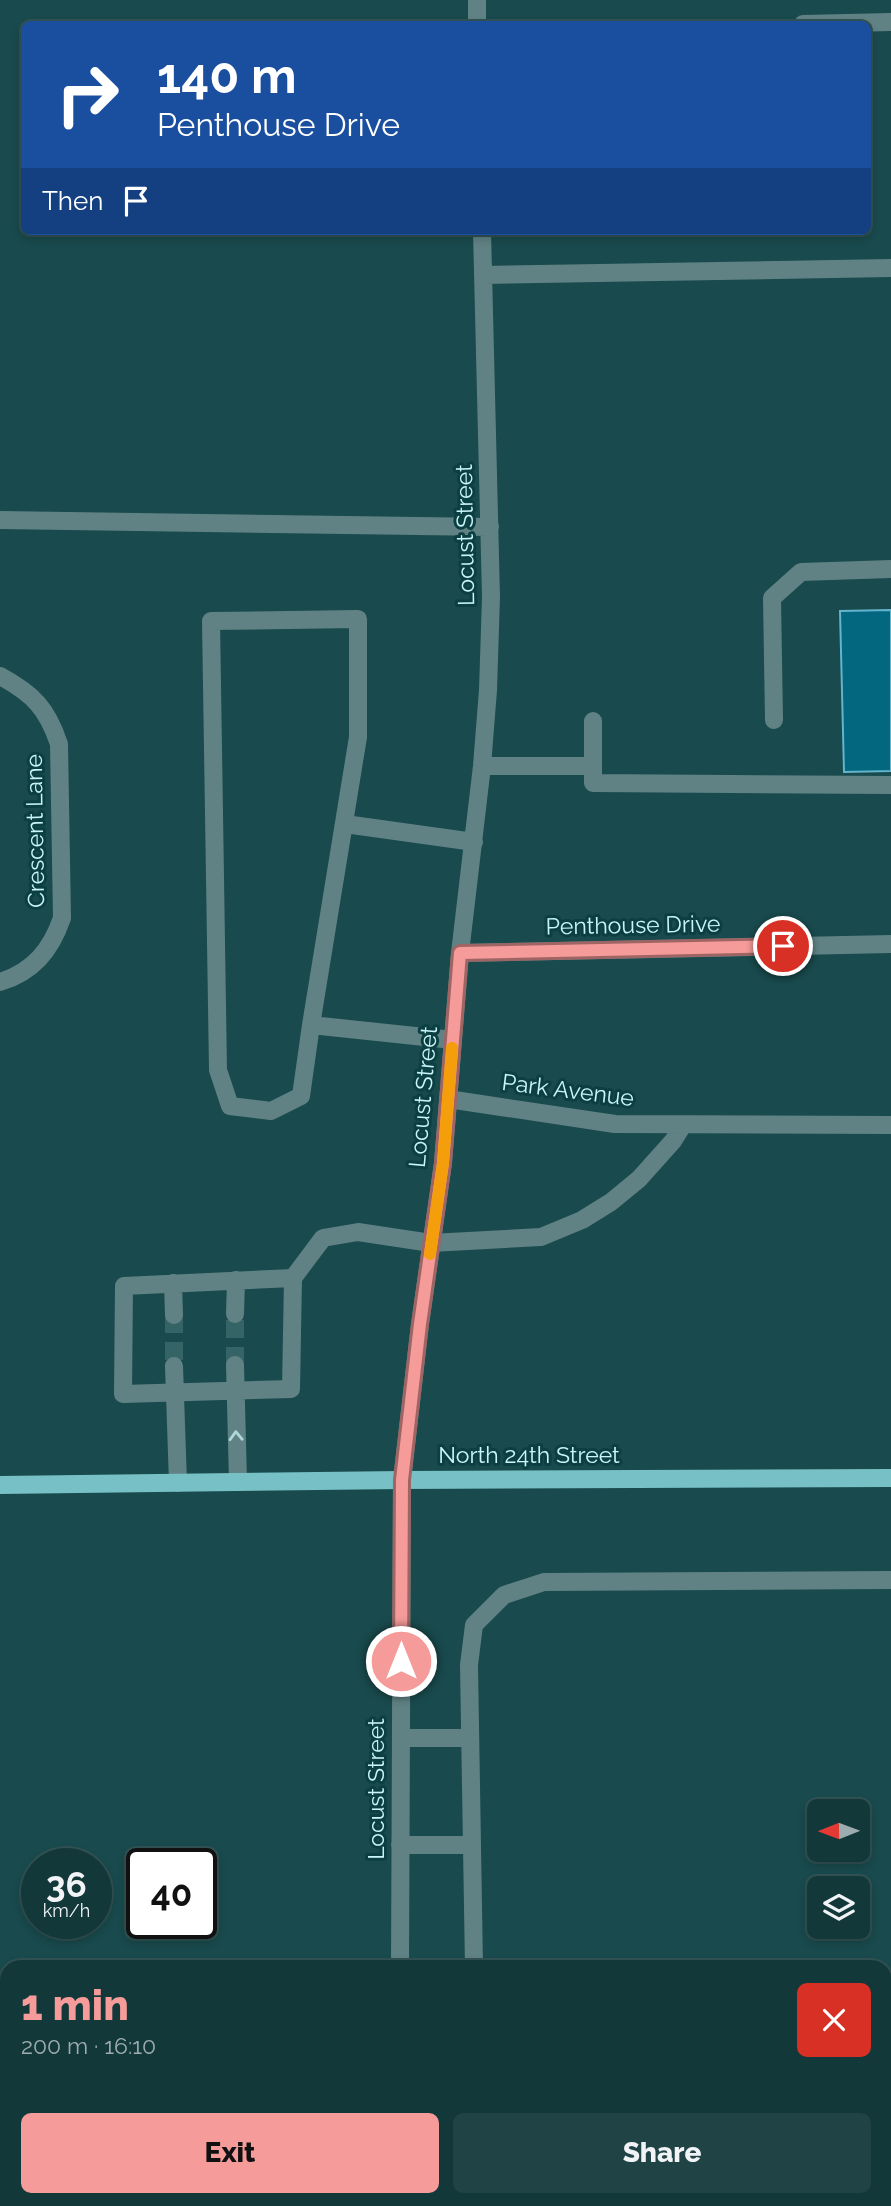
<!DOCTYPE html>
<html lang="en">
<head>
<meta charset="utf-8">
<style>
  body { margin:0; font-family:Raleway,sans-serif; background:#204345; color:#f1f3f6; height:100vh; display:flex; flex-direction:column; font-size:26px; white-space:nowrap }
  * { box-sizing:border-box; margin:0 }
  p { font-size:23px; color:#9dacaf }
  .icon { flex:none; width:38px; height:38px; fill:none; stroke:currentColor; stroke-width:2; stroke-linecap:round; stroke-linejoin:round }
  .map { position:relative; flex:1; overflow:hidden }
  .drawer { position:absolute; left:0px; top:1960px; width:892px; height:247px; display:flex; flex-direction:column; background:#13383a; border-radius:21px 21px 0 0; box-shadow:0 4px 10px #0003,0 0 0 2px #325254 }
  .drawer>* { flex:none }
  .guide { position:absolute; left:21px; top:21px; width:850px; height:214px; border-radius:10px; box-shadow:0 4px 10px #0003,0 0 0 2px #325254; background:#1a4fa0; color:#fff; overflow:hidden }
  .needle { width:46px; rotate:269deg }
  .fabs { position:absolute; left:807px; top:1799px; display:grid; gap:14px }
  .fabs a { display:grid; place-items:center; width:63px; height:63px; border-radius:10px; background:#13383a; box-shadow:0 4px 10px #0003,0 0 0 2px #325254; font-size:35px }
  .speed { position:absolute; left:21px; top:1848px; display:flex; gap:14px; font-size:35px; font-weight:700; text-align:center }
  .speed>* { display:grid; place-content:center; width:91px; height:91px; border-radius:50%; background:#13383a; box-shadow:0 4px 10px #0003,0 0 0 2px #325254; line-height:1 }
  .speed small { font-size:18px; font-weight:400 }
  .speed .limit { border:4px solid #111; border-radius:10px; background:#fff; color:#111 }
  .pin { position:absolute; display:grid; place-items:center; width:60px; height:60px; color:#fff; margin:-30px; border:4px solid #fff; border-radius:50%; box-shadow:0 2px 7px #0007 }
  .me { position:absolute; width:77px; margin:-38px; rotate:0deg; stroke-linejoin:round; filter:drop-shadow(0 0 5px #0008) }
  .turn { display:flex; align-items:center; gap:24px; height:147px; padding:0 21px; font-size:32px }
  .turn .icon { width:91px; height:91px; stroke-width:2.5 }
  .turn b { display:block; font-size:49px; line-height:60px }
  .then { display:flex; align-items:center; height:66px; padding:0 21px; background:#0003; gap:14px; font-size:26px }
  .round { display:grid; place-items:center; flex:none; width:74px; height:74px; border-radius:10px; background:#204345 }
  .summary { display:flex; align-items:center; justify-content:space-between; height:119px; padding:0 21px }
  h1 { font-size:42px; font-weight:800; line-height:52px; color:#f59b9a }
  .primary-button { display:flex; gap:14px; margin-top:auto; padding:14px 21px }
  .primary-button a { flex:1; height:80px; border-radius:10px; background:#f59b9a; color:#111; font-size:28px; font-weight:800; line-height:80px; text-align:center }
  .primary-button a+a { background:#204345; color:#f1f3f6 }
  .map>svg:first-child { display:block }
  .building { fill:#03677f; stroke:#64b4cd; stroke-width:2 }
  .lines { fill:none; stroke-linecap:round; stroke-linejoin:round }
  .minor-tunnel { stroke:#346466; stroke-width:18; stroke-dasharray:18 9; stroke-linecap:butt }
  .minor { stroke:#608284; stroke-width:18 }
  .major { stroke:#77c0c5; stroke-width:18 }
  .oneway { stroke:#b0d8da }
  .route-casing { stroke:#9f6564; stroke-width:18 }
  .route { stroke:#f59b9a; stroke-width:12 }
  .slow { stroke:#f59e0b; stroke-width:12 }
  .labels { text-anchor:middle; stroke-width:6; stroke-linejoin:round; paint-order:stroke }
  .street-label { font-size:23px; fill:#caf4f7; stroke:#0b3f42 }
</style>
</head>
<body>
<div class="map">
<svg width="891" height="2206" viewBox="0 0 891 2206">
  <rect width="100%" height="100%" fill="#194a4d"/>
  <path class="building" d="M891,610V771L844,772L840,611Z"/>
  <g class="lines">
    <path class="minor-tunnel" d="M174,1315V1366
      M235,1365V1314"/>
    <path class="minor" d="M477,0V24
      M803,24L891,22
      M483,275L891,268
      M0,520L490,527
      M0,676C33,694 47,708 59,744L62,918C51,950 33,972 0,982
      M774,720L772,598L801,572L891,569
      M593,721V783L891,785
      M482,766H593
      M345,824L474,842
      M460,953L891,944
      M311,1025L301,1096L271,1111L230,1106L218,1070L211,621L358,619V737L311,1025L453,1040
      M448,1099L615,1124L891,1125
      M293,1278L291,1389L123,1394L124,1286L293,1278L323,1238L358,1232L431,1243L541,1237L582,1220L611,1202L639,1179L673,1141L683,1125
      M173,1283L174,1315
      M235,1314L236,1280
      M235,1365L238,1482
      M174,1366L178,1483
      M401,1738H470
      M400,1845H472
      M400,1967L402,1480L420,1324L443,1163L460,953L482,766L488,690L491,597L482,231
      M474,1967L469,1665L474,1625L504,1595L544,1582L891,1580
      M402,2200V2206"/>
    <path class="major" d="M0,1485L402,1480L891,1478"/>
  </g>
  <defs><path id="oneway-chevron" d="M-2-3.5L2.5 0L-2 3.5" fill="none" stroke-width="1.6" stroke-linecap="round" stroke-linejoin="round" transform="scale(1.75)"/></defs>
  <use class="oneway" href="#oneway-chevron" transform="translate(236 1436) rotate(-92)"/>
  <g class="lines">
    <defs>
      <path id="route" d="M401,1661L402,1480L420,1324L443,1163L460,953L783,946"/>
    </defs>
    <use href="#route" class="route-casing"/>
    <use href="#route" class="route"/>
    <path class="slow" d="M430,1254L443,1163L452,1048"/>
  </g>
  <g class="labels">
    <g class="street-label">
      <text transform="translate(465 535) rotate(-91)" y="8">Locust Street</text>
      <text transform="translate(35 831) rotate(-91)" y="8">Crescent Lane</text>
      <text transform="translate(633 925) rotate(-1)" y="8">Penthouse Drive</text>
      <text transform="translate(568 1090) rotate(7)" y="8">Park Avenue</text>
      <text transform="translate(423 1097) rotate(-85)" y="8">Locust Street</text>
      <text x="529" y="1463">North 24th Street</text>
      <text transform="translate(376 1789) rotate(-90)" y="8">Locust Street</text>
    </g>
  </g>
</svg>
<div class="fabs">
<a><svg class="needle" viewBox="-14 -14 28 28"><path d="M0-13l5 13h-10z" fill="#e53935"/><path d="M0 13l5-13h-10z" fill="#9dacaf"/></svg></a>
<a><svg class="icon" aria-label="layers" viewBox="0 0 24 24"><path d="M12 4l9 5-9 5-9-5zM3 14l9 5 9-5"/></svg></a>
</div>
<div class="speed"><div>36<small>km/h</small></div><div class="limit">40</div></div>
<div class="pin" style="left:783px;top:946px;background:#d93025"><svg class="icon" aria-label="arrive" viewBox="0 0 24 24"><path d="M6 21V4h12l-3 4 3 4H6"/></svg></div>
<svg class="me" style="left:401px;top:1661px" viewBox="-20 -20 40 40"><circle r="17" fill="#f59b9a" stroke="#fff" stroke-width="3"/><path d="M0-11L8 9 0 5-8 9z" fill="#fff"/></svg>
<div class="guide">
<div class="turn"><svg class="icon" aria-label="right" viewBox="0 0 24 24"><path d="M7 20v-9h11M14 6l5 5-5 5"/></svg><div><b>140 m</b>Penthouse Drive</div></div>
<div class="then">Then<svg class="icon" aria-label="arrive" viewBox="0 0 24 24"><path d="M6 21V4h12l-3 4 3 4H6"/></svg></div>
</div>
<section class="drawer">
<div class="summary"><div><h1>1 min</h1><p>200 m · 16:10</p></div><a class="round" style="background:#d93025;color:#fff"><svg class="icon" aria-label="close" viewBox="0 0 24 24"><path d="M6 6l12 12M18 6L6 18"/></svg></a></div>
<div class="primary-button"><a>Exit</a><a>Share</a></div>
</section>
</div>
</body>
</html>
